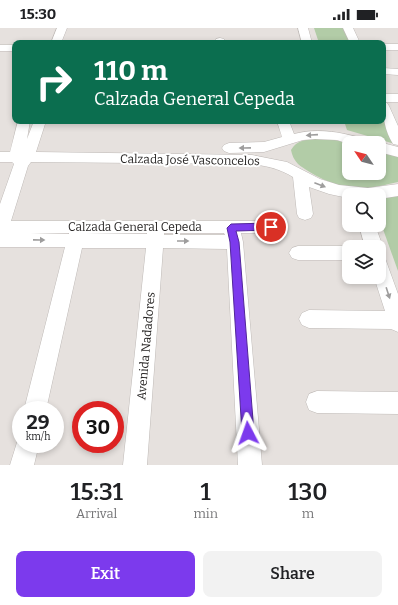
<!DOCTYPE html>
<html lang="en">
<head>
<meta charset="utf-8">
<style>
  body { margin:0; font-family:Bitter,serif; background:#f2f2f2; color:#202124; height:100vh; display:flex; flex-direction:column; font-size:15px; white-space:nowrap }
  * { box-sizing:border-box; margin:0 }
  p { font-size:13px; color:#757577 }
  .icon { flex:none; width:22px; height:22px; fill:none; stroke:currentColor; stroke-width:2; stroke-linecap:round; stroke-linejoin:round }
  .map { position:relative; height:437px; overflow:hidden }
  .sheet { display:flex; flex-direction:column; background:#fff; flex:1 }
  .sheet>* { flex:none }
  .banner { position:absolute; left:12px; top:12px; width:374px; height:84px; border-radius:8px; box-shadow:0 2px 6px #0003; background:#0b6e4f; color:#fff; overflow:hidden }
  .needle { width:26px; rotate:305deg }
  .controls { position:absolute; left:342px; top:108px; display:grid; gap:8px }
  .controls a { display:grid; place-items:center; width:44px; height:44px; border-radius:8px; background:#fff; box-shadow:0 2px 6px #0003; font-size:20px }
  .speed { position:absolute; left:12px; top:373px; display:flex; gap:8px; font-size:20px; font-weight:700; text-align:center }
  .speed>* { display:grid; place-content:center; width:52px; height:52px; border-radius:50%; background:#fff; box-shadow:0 2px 6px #0003; line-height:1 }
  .speed small { font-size:10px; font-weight:400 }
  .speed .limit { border:6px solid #d22; background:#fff; color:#111 }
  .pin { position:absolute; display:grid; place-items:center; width:34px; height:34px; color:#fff; margin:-17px; border:2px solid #fff; border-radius:50%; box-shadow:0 1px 4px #0007 }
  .me { position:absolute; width:44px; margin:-22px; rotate:356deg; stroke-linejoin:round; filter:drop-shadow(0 0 3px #0008) }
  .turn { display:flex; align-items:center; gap:14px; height:84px; padding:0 16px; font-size:18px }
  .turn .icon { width:52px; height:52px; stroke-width:2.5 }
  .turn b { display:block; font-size:28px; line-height:34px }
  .eta { display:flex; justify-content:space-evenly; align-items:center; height:68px; text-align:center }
  .eta b { font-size:24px; font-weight:600; line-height:28px }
  .action { display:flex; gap:8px; margin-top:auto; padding:8px 16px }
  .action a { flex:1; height:46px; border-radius:8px; background:#7c3aed; color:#fff; font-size:16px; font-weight:600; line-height:46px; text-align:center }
  .action a+a { background:#f2f2f2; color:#202124 }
  .status { display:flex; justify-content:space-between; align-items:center; height:28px; padding:0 20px; background:#fff; direction:ltr }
  .status svg { height:11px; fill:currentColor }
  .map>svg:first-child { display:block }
  .green { fill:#b2cca7 }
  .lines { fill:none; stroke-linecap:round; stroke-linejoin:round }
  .minor-casing { stroke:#bfbab7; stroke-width:1 }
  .minor { fill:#fff; fill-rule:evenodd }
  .oneway { fill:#9e9d9d }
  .route { fill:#7c3aed; stroke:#51269a }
  .labels { text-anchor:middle; stroke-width:4; stroke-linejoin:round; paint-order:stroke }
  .street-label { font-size:12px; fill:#282625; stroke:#fff }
</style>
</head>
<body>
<div class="status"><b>15:30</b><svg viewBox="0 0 49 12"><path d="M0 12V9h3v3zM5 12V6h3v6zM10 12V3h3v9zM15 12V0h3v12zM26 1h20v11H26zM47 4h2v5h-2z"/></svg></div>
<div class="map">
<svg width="398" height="437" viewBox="0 0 398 437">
  <rect width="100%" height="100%" fill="#e6e1de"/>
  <path class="green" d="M314,0H344L351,15H319Z
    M383,89L395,116L347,102L344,93H383Z
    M316,111H330L349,115V145H379V123L398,128V154C384,157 367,162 352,160C336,159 310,146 298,136C294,132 292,127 291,122C297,112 304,112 316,111Z
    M398,168V243L379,190V171Z"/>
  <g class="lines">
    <defs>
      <path id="minor" d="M57,0H67L61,15H51Z
        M298,0H308L312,15H302Z
        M343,0H353L360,15H350Z
        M220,10L224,11L225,15H215L216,11Z
        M383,16H398V22H383Z
        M0,17H15V23H0Z
        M383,40L398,41V47L383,46Z
        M383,66H398V74H383Z
        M383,74L387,75L389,78L398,98V117L393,116C385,103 383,90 383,74Z
        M18,93H30L27,111L34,93H46L36,124L252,127L287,134L320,151L339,157L368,160L398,156V168L379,171V167H349L348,170L329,166L309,159L313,186L311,190L305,192L299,190L297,186L293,149C278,140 264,137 247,136L31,134L28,138L11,193H271L277,194L279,199L277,204L271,205H241L243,214L262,437H238L227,221L163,220L147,437H123L146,220H82L46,382H24L65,219H0V176L14,136L12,134H0V124H10ZM30,205H69V206ZM85,205H147V206ZM164,205H224L225,207H164Z
        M277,93H289L294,106C319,99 344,105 369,112L371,115L349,116L337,112L315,111L303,112L264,124L229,125L224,123L222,120L224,117L229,115L264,114L282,109Z
        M379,114L398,119V129L379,124V115H377Z
        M359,197H375L383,219L380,224L379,219H365Z
        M298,218H349L352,219H349V232H298L292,230L289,225L292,220Z
        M379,228L385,230L398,266V304L391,301L309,300L302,297L299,291L302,285L309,282L385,283L374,249H379Z
        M317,363L398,364V386L317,385L309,382L306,374L309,366Z
        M21,407V416H39L34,437H10L19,408Z"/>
    </defs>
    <use href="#minor" class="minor-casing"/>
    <use href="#minor" class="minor"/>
  </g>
  <defs><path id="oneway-solid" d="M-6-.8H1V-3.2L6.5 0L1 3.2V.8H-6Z"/></defs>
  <g class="oneway">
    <use href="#oneway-solid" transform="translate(312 107) rotate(176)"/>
    <use href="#oneway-solid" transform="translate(245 120) rotate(179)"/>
    <use href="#oneway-solid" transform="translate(320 157) rotate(21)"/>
    <use href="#oneway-solid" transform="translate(39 212) rotate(1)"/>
    <use href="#oneway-solid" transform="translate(183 213)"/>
    <use href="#oneway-solid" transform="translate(388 265) rotate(72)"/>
  </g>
  <path class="route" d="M271,195L275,199L271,202L236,203L239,214L254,405L252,409L248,411L243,409L242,405L230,214L227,200L231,196Z"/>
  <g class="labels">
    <g class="street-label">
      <text transform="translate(190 132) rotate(1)" y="4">Calzada José Vasconcelos</text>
      <text x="135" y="203">Calzada General Cepeda</text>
      <text transform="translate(146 318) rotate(-85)" y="4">Avenida Nadadores</text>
    </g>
  </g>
</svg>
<div class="controls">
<a><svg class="needle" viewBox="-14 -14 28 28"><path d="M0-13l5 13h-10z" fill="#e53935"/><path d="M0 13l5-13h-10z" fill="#757577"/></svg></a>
<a><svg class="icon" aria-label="search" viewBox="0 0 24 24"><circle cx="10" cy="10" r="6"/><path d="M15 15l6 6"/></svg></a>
<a><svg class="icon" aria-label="layers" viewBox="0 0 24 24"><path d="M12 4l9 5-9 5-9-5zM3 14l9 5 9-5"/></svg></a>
</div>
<div class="speed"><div>29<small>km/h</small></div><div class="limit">30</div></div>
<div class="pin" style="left:271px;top:199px;background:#d93025"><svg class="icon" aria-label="arrive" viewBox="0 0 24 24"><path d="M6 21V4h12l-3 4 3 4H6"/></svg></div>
<svg class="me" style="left:248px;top:405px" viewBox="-20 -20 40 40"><path d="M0-17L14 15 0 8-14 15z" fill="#7c3aed" stroke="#fff" stroke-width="4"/></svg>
<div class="banner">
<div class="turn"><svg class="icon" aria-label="right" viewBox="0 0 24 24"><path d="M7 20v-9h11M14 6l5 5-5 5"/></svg><div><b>110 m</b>Calzada General Cepeda</div></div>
</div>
</div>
<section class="sheet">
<div class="eta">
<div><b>15:31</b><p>Arrival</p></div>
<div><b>1</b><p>min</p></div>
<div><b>130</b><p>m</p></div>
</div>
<div class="action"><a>Exit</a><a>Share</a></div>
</section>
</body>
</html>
